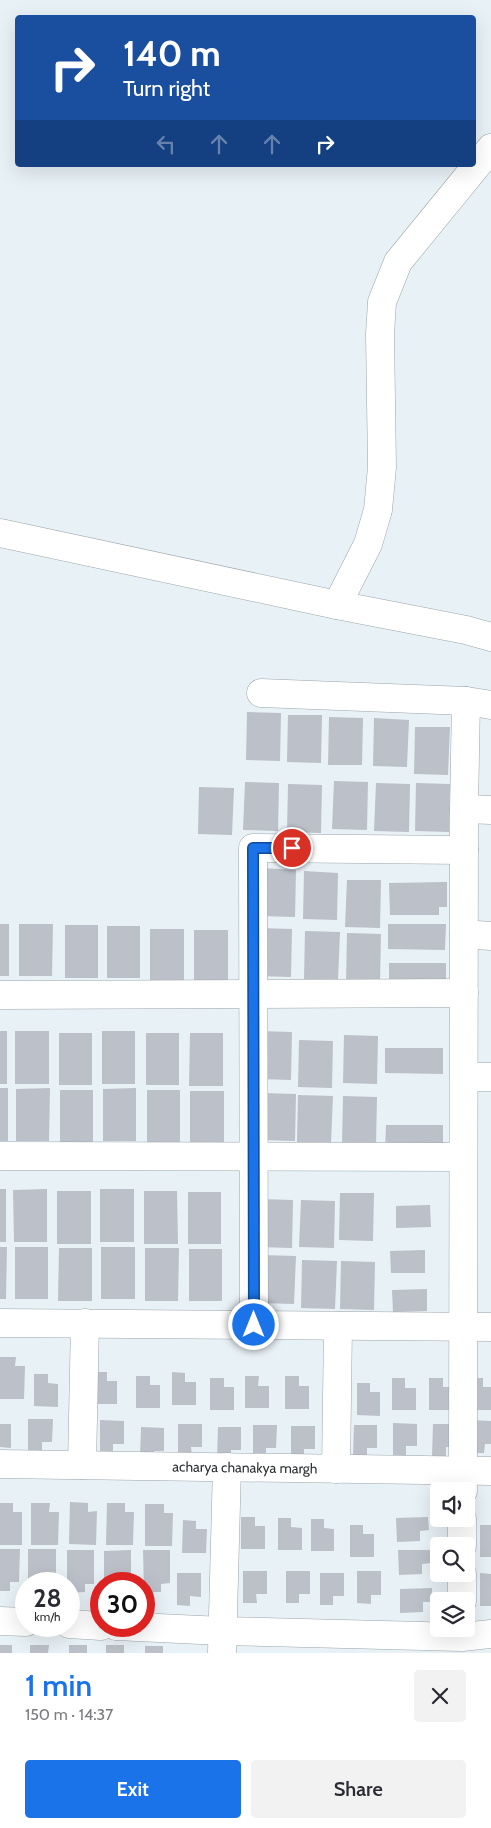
<!DOCTYPE html>
<html lang="en">
<head>
<meta charset="utf-8">
<style>
  body { margin:0; font-family:Cabin,sans-serif; background:#f2f2f3; color:#2b2b33; height:100vh; display:flex; flex-direction:column; font-size:19px; white-space:nowrap }
  * { box-sizing:border-box; margin:0 }
  p { font-size:16px; color:#7c7c81 }
  .icon { flex:none; width:28px; height:28px; fill:none; stroke:currentColor; stroke-width:2; stroke-linecap:round; stroke-linejoin:round }
  .map { position:relative; height:1653px; overflow:hidden }
  .drawer { display:flex; flex-direction:column; background:#fff; flex:1 }
  .drawer>* { flex:none }
  .banner { position:absolute; left:15px; top:15px; width:461px; height:152px; border-radius:5px; box-shadow:0 5px 20px #0002; background:#1a4fa0; color:#fff; overflow:hidden }
  .buttons { position:absolute; left:430px; top:1482px; display:grid; gap:10px }
  .buttons a { display:grid; place-items:center; width:45px; height:45px; border-radius:5px; background:#fff; box-shadow:0 5px 20px #0002; font-size:25px }
  .speed { position:absolute; left:15px; top:1572px; display:flex; gap:10px; font-size:25px; font-weight:700; text-align:center }
  .speed>* { display:grid; place-content:center; width:65px; height:65px; border-radius:50%; background:#fff; box-shadow:0 5px 20px #0002; line-height:1 }
  .speed small { font-size:12px; font-weight:400 }
  .speed .limit { border:8px solid #d22; background:#fff; color:#111 }
  .pin { position:absolute; display:grid; place-items:center; width:42px; height:42px; color:#fff; margin:-21px; border:2px solid #fff; border-radius:50%; box-shadow:0 1px 5px #0007 }
  .me { position:absolute; width:55px; margin:-28px; rotate:0deg; stroke-linejoin:round; filter:drop-shadow(0 0 4px #0008) }
  .turn { display:flex; align-items:center; gap:18px; height:105px; padding:0 25px; font-size:22px }
  .turn .icon { width:65px; height:65px; stroke-width:2.5 }
  .turn b { display:block; font-size:35px; line-height:42px }
  .lanes { display:flex; align-items:center; height:48px; padding:0 25px; background:#0003; justify-content:center; gap:25px; direction:ltr }
  .lanes .off { opacity:.35 }
  .round { display:grid; place-items:center; flex:none; width:52px; height:52px; border-radius:5px; background:#f2f2f3 }
  .overview { display:flex; align-items:center; justify-content:space-between; height:85px; padding:0 25px }
  h1 { font-size:30px; font-weight:600; line-height:38px; color:#1a73e8 }
  .button { display:flex; gap:10px; margin-top:auto; padding:10px 25px }
  .button a { flex:1; height:58px; border-radius:5px; background:#1a73e8; color:#fff; font-size:20px; font-weight:600; line-height:58px; text-align:center }
  .button a+a { background:#f2f2f3; color:#2b2b33 }
  .map>svg:first-child { display:block }
  .building { fill:#bcc0c8 }
  .lines { fill:none; stroke-linecap:round; stroke-linejoin:round }
  .minor-casing { stroke:#9ca5aa; stroke-width:29 }
  .major-casing { stroke:#9ca5aa; stroke-width:29 }
  .minor { stroke:#fff; stroke-width:28 }
  .major { stroke:#fff; stroke-width:28 }
  .route-casing { stroke:#114b97; stroke-width:12 }
  .route { stroke:#1a73e8; stroke-width:9 }
  .labels { text-anchor:middle; stroke-width:4; stroke-linejoin:round; paint-order:stroke }
  .street-label { font-size:14px; fill:#2e3234; stroke:#fff }
</style>
</head>
<body>
<div class="map">
<svg width="491" height="1653" viewBox="0 0 491 1653">
  <rect width="100%" height="100%" fill="#e8f1f6"/>
  <path class="building" d="M247,712L281,713L280,761L246,760Z
    M288,715H322L321,763L287,762Z
    M329,717L363,718L362,765H328Z
    M374,718L409,720L407,767L373,766Z
    M415,727H450L448,775L414,774Z
    M334,781L368,782L367,830L332,829Z
    M245,782L279,783L278,831L243,830Z
    M376,783L410,784L409,832L374,831Z
    M416,783L450,784L449,832L415,831Z
    M288,784L322,785L321,833L287,832Z
    M199,787L234,788L232,835L198,834Z
    M262,868L296,870L295,917L260,916Z
    M304,871L338,873L337,920L303,919Z
    M347,880H381L380,928L345,927Z
    M447,882V907H439V915H390L389,883Z
    M0,924H9V976H0Z
    M19,924H53L52,976H19Z
    M388,924H446L445,950L388,949Z
    M65,925H98V978H65Z
    M107,926H140V978H107Z
    M258,928L292,929L291,977L256,976Z
    M150,929H184V982H150Z
    M194,930H228V982H194Z
    M305,931L340,932L338,980L304,979Z
    M347,933L381,934L380,982L346,981Z
    M389,963H446V988H389Z
    M0,1031H7V1084H0Z
    M15,1031H49V1084H15Z
    M102,1031H135V1084H102Z
    M258,1031L292,1032L291,1080L257,1079Z
    M59,1033H92V1085H59Z
    M146,1033H179V1085H146Z
    M190,1033H223V1086H189Z
    M344,1035L378,1036L377,1084L343,1083Z
    M299,1040L333,1041L332,1088L298,1087Z
    M385,1048H443V1074L385,1073Z
    M0,1088H8V1141H0Z
    M50,1088L49,1141H16V1089Z
    M136,1088V1141H103V1089Z
    M60,1090H93V1142H60Z
    M147,1090H180V1143L147,1142Z
    M190,1091H224V1143H190Z
    M262,1093L296,1094L295,1141L260,1140Z
    M298,1095L333,1096L331,1143L297,1142Z
    M343,1096L377,1097L376,1145L342,1144Z
    M386,1125H443V1150H385Z
    M0,1189H6V1242H0Z
    M47,1189V1242H14L13,1190Z
    M100,1189H134V1242H100Z
    M57,1191H91V1244H57Z
    M144,1191H177L178,1244H144Z
    M188,1192H221V1244H188Z
    M340,1193H374L373,1241L339,1240Z
    M259,1199L293,1200L292,1248L258,1247Z
    M301,1200L335,1201L334,1248L299,1247Z
    M430,1205L431,1227L396,1228V1206Z
    M0,1247H7L6,1299H0Z
    M15,1247H48V1299H15Z
    M101,1247H135V1299H101Z
    M59,1248H92V1301H58Z
    M145,1248H179L178,1301H145Z
    M189,1249H222V1301H189Z
    M425,1250V1273H391L390,1251Z
    M261,1255L296,1256L294,1304L260,1303Z
    M302,1260L337,1261L335,1309L301,1308Z
    M341,1261L375,1262L374,1310L340,1309Z
    M427,1289V1311L393,1312L392,1290Z
    M0,1357H16L15,1366H25L24,1399H0Z
    M94,1372H107V1381H117V1404H94Z
    M172,1372L185,1373V1382H196V1405H172Z
    M34,1374H48V1383L58,1384V1407L34,1406Z
    M136,1376H150V1385H160V1408H136Z
    M245,1376H259L258,1386H269V1408H245Z
    M285,1376H299V1386H309V1409H285Z
    M210,1378H224V1387H234V1410H210Z
    M392,1378H405V1388H416V1410H392Z
    M429,1378H443V1387H453V1410H429Z
    M469,1378H483V1387H491V1410H469Z
    M357,1383H370V1392H380V1416L357,1415Z
    M28,1419H53L52,1442H42V1451H28Z
    M100,1420L124,1421V1444H113V1453H100Z
    M471,1420L491,1421V1444H485L484,1453H471Z
    M393,1423L417,1424V1446H406V1456L393,1455Z
    M0,1424H11V1448L0,1447Z
    M178,1424H202V1447H191L192,1456H178Z
    M433,1424H457L456,1447H446V1456H432Z
    M253,1425H277L276,1448H266V1457H253Z
    M354,1425H377V1448H367V1457H353Z
    M291,1426H315V1449H304V1458H291Z
    M141,1427L164,1428V1451H154V1460H140Z
    M218,1427H241V1450H231V1459H217Z
    M70,1502L88,1503V1512L97,1511L96,1545L69,1544Z
    M0,1503H13V1512H22V1545H0Z
    M31,1503H50L49,1512H59L58,1545H31Z
    M107,1503H125V1512H134L133,1545H106Z
    M145,1504H164V1513H173L172,1546H145Z
    M241,1517H255V1526H265V1549H241Z
    M428,1517L429,1530L420,1531V1541L397,1542L396,1518Z
    M278,1518H291V1527L302,1528V1550H278Z
    M311,1519H324V1528L334,1529V1551H311Z
    M183,1520L196,1521V1529H207L206,1553H182Z
    M350,1525H363V1534H374V1557H350Z
    M480,1525H491V1557H480Z
    M0,1549H20L19,1582H10V1591H0Z
    M28,1549H56V1583L28,1584Z
    M67,1550H94V1584H85V1592L69,1593V1584H67Z
    M131,1550V1584H104V1551Z
    M143,1550H170V1583L161,1584V1592H144Z
    M398,1550H430L431,1563L422,1564V1574L399,1575Z
    M243,1571H267V1594H256L257,1603H243Z
    M286,1571H310V1594H299V1603H286Z
    M357,1571H381V1595H371V1604L357,1603Z
    M177,1573H201V1597L190,1596V1606L177,1605Z
    M320,1573H344V1596H333V1605H320Z
    M480,1573L491,1574V1606H480Z
    M432,1588V1602H423V1612L400,1613V1589Z
    M0,1645H12V1653H0Z
    M30,1645H49L48,1653H30Z
    M69,1645H87V1653H69Z
    M106,1645H124V1653H106Z
    M145,1646H163V1653H145Z"/>
  <g class="lines">
    <defs>
      <g id="minor">
        <path d="M337,605L368,544L378,510L382,467L380,334L382,302L398,262L491,148"/>
        <path d="M261,693L466,701L491,705"/>
        <path d="M464,809L491,810"/>
        <path d="M464,934L491,936"/>
        <path d="M0,995L464,993"/>
        <path d="M464,1077H491"/>
        <path d="M0,1156L463,1157"/>
        <path d="M0,1323L491,1327"/>
        <path d="M254,1325L253,848L464,850"/>
        <path id="s1" d="M0,1464L491,1471"/>
        <path d="M82,1465L85,1323"/>
        <path d="M336,1469L338,1326"/>
        <path d="M463,1491L464,809L466,701"/>
        <path d="M462,1546V1519"/>
        <path d="M462,1601V1574"/>
        <path d="M0,1621L26,1622"/>
        <path d="M69,1624L101,1626"/>
        <path d="M116,1626L222,1631L462,1637L491,1634"/>
        <path d="M222,1653L227,1467"/>
      </g>
      <path id="major" d="M0,533L337,605L466,630L491,637"/>
    </defs>
    <use href="#minor" class="minor-casing"/>
    <use href="#major" class="major-casing"/>
    <use href="#minor" class="minor"/>
    <use href="#major" class="major"/>
  </g>
  <g class="lines">
    <defs>
      <path id="route" d="M254,1325L253,848H292"/>
    </defs>
    <use href="#route" class="route-casing"/>
    <use href="#route" class="route"/>
  </g>
  <g class="labels">
    <g class="street-label">
      <text dy="5" stroke="none"><textPath href="#s1" startOffset="245">acharya chanakya margh</textPath></text>
    </g>
  </g>
</svg>
<div class="buttons">
<a><svg class="icon" aria-label="sound" viewBox="0 0 24 24"><path d="M4 9h4l5-4v14l-5-4H4zM17 9q2 3 0 6"/></svg></a>
<a><svg class="icon" aria-label="search" viewBox="0 0 24 24"><circle cx="10" cy="10" r="6"/><path d="M15 15l6 6"/></svg></a>
<a><svg class="icon" aria-label="layers" viewBox="0 0 24 24"><path d="M12 4l9 5-9 5-9-5zM3 14l9 5 9-5"/></svg></a>
</div>
<div class="speed"><div>28<small>km/h</small></div><div class="limit">30</div></div>
<div class="pin" style="left:292px;top:848px;background:#d93025"><svg class="icon" aria-label="arrive" viewBox="0 0 24 24"><path d="M6 21V4h12l-3 4 3 4H6"/></svg></div>
<svg class="me" style="left:254px;top:1325px" viewBox="-20 -20 40 40"><circle r="17" fill="#1a73e8" stroke="#fff" stroke-width="3"/><path d="M0-11L8 9 0 5-8 9z" fill="#fff"/></svg>
<div class="banner">
<div class="turn"><svg class="icon" aria-label="right" viewBox="0 0 24 24"><path d="M7 20v-9h11M14 6l5 5-5 5"/></svg><div><b>140 m</b>Turn right</div></div>
<div class="lanes"><svg class="icon off" aria-label="left" viewBox="0 0 24 24"><path d="M17 20v-9H6M10 6l-5 5 5 5"/></svg><svg class="icon off" aria-label="ahead" viewBox="0 0 24 24"><path d="M12 20V5M6 11l6-6 6 6"/></svg><svg class="icon off" aria-label="ahead" viewBox="0 0 24 24"><path d="M12 20V5M6 11l6-6 6 6"/></svg><svg class="icon" aria-label="right" viewBox="0 0 24 24"><path d="M7 20v-9h11M14 6l5 5-5 5"/></svg></div>
</div>
</div>
<section class="drawer">
<div class="overview"><div><h1>1 min</h1><p>150 m · 14:37</p></div><a class="round"><svg class="icon" aria-label="close" viewBox="0 0 24 24"><path d="M6 6l12 12M18 6L6 18"/></svg></a></div>
<div class="button"><a>Exit</a><a>Share</a></div>
</section>
</body>
</html>
